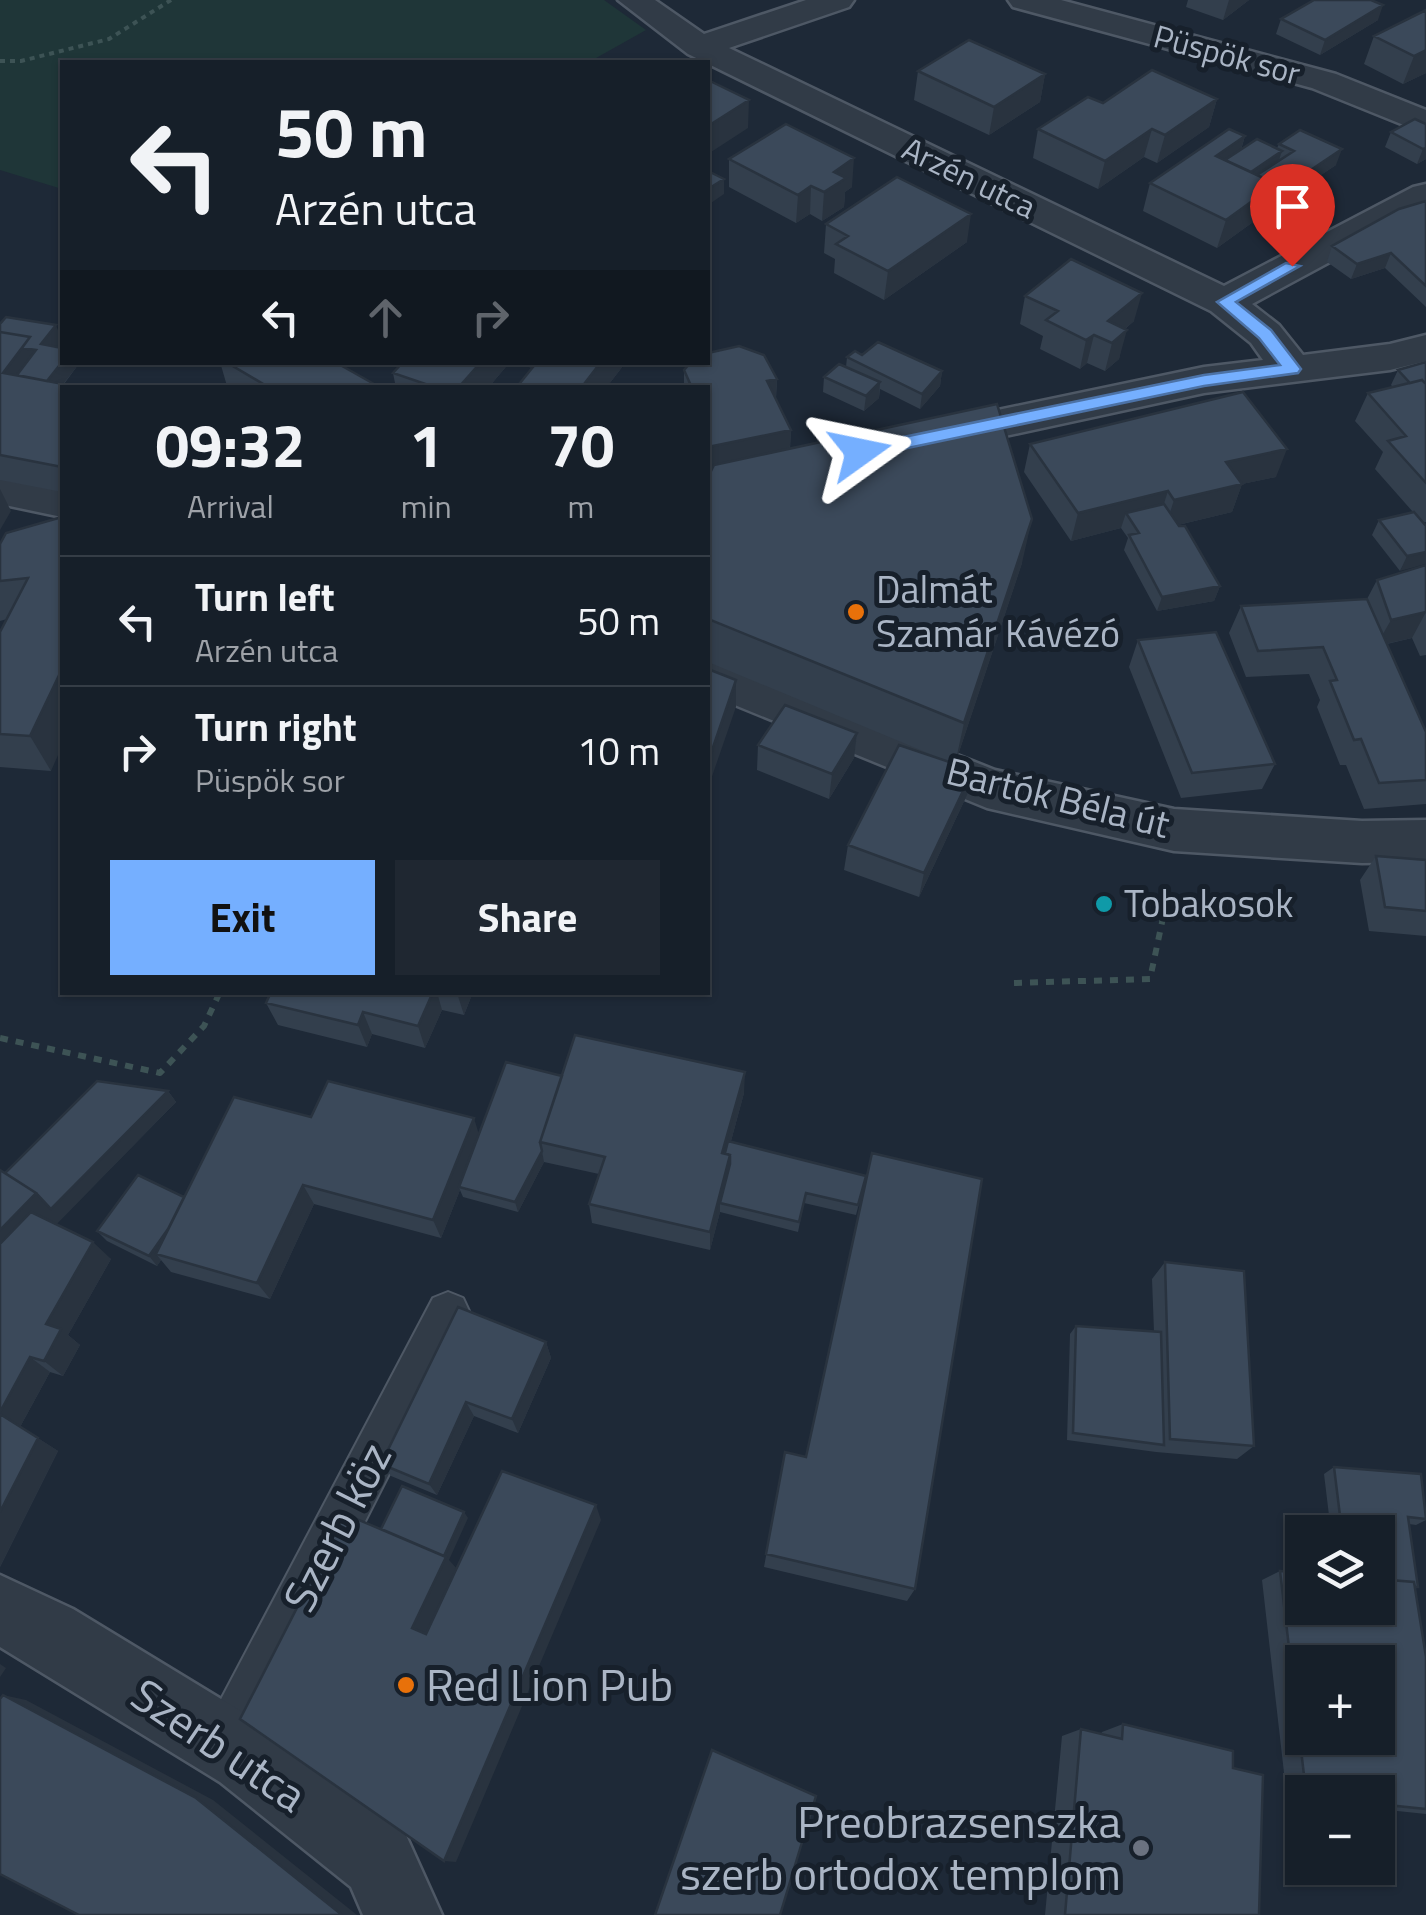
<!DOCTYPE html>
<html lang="en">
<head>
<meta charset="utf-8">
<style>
  body { margin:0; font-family:"Titillium Web",sans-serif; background:#1f2731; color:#f1f3f6; height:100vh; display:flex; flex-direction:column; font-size:38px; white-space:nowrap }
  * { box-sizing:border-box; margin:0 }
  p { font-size:32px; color:#9ea2a8 }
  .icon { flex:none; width:55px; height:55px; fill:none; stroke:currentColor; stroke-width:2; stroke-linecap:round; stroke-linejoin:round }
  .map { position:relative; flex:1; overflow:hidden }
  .sheet { position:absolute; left:60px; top:385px; width:650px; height:610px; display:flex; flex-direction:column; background:#161f29; border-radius:0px; box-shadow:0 2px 8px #0004,0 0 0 2px #353d46 }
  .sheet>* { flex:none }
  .guide { position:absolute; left:60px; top:60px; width:650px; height:305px; border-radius:0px; box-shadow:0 2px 8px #0004,0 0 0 2px #353d46; background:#161f29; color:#f1f3f6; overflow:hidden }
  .controls { position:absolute; left:1285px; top:1515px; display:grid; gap:20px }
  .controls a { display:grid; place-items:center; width:110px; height:110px; border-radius:0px; background:#161f29; box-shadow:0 2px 8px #0004,0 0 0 2px #353d46; font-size:50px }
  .pin { position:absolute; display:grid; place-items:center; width:85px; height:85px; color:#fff; margin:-102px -42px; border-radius:50% 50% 50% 0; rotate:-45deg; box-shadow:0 0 10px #0007 }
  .pin .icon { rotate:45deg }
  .me { position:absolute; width:110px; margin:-55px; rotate:78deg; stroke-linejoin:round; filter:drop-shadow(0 0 8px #0008) }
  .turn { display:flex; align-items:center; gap:35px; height:210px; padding:0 50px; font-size:45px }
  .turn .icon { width:130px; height:130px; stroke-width:2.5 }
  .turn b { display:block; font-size:70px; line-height:85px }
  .lanes { display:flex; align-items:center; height:95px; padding:0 50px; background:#0003; justify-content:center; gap:50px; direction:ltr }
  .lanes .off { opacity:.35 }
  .eta { display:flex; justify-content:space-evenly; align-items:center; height:170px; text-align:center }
  .eta b { font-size:60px; font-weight:700; line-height:70px }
  .action { display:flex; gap:20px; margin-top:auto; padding:20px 50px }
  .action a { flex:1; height:115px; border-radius:0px; background:#75afff; color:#111; font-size:40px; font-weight:700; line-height:115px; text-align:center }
  .action a+a { background:#1f2731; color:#f1f3f6 }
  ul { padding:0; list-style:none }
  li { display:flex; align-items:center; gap:30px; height:130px; padding:0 50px; border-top:2px solid #353d46 }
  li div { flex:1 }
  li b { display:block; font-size:38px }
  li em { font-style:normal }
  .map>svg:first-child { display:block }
  .green { fill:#1f3638 }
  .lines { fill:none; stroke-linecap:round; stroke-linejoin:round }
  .service-casing { stroke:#4e5865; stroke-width:4 }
  .minor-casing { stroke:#4e5865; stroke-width:5 }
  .path-far1 { stroke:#3d5355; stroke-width:4; stroke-dasharray:5 5; stroke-linecap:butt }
  .path { stroke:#3d5355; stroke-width:6; stroke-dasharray:8 8; stroke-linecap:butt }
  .service { fill:#313b47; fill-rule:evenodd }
  .minor { fill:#313b47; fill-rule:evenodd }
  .wall { fill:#333f4d }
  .shaded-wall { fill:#29333f }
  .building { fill:#3b495a; stroke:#29333f; stroke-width:2.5; fill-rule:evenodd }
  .route { fill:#75afff; stroke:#4c72a6; stroke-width:2.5 }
  .food-dot { fill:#e8710a; stroke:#17202b; stroke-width:4 }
  .culture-dot { fill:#0f9aa8; stroke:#17202b; stroke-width:4 }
  .worship-dot { fill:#6b7280; stroke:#17202b; stroke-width:4 }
  .labels { text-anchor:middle; stroke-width:10; stroke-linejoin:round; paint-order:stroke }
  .far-street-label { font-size:32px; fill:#aab5c5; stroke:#17202b }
  .poi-label { font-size:38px; fill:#aab5c5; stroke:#17202b; text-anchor:start }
  .street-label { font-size:38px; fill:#aab5c5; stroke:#17202b }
  .near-street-label { font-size:45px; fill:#aab5c5; stroke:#17202b }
  .near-poi-label { font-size:45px; fill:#aab5c5; stroke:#17202b; text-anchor:start }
</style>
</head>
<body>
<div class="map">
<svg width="1426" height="1915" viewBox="0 0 1426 1915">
  <rect width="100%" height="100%" fill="#1e2937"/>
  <path class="green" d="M0,0H604L646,30L589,62H62V189L0,170Z"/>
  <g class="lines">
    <defs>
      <path id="service" d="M448,1292L463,1298L470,1313L463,1328L244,1760L226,1767L208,1760L201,1742L208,1724L433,1298Z"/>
      <path id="minor" d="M618,0H655L704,34L806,0H854L849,7L729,48L1224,286L1413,187L1426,184V210L1252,304L1279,325L1303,355L1390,344L1426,335V361L1390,370L1204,393L931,452L916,448L910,438L916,428L931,424L1204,367L1263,360L1251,343L1211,311L688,54Z
        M1008,0H1061L1336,74L1426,110V134L1312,88L1013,7Z
        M0,474L62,487V517L0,504Z
        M708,656L995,770L1174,809L1362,821L1426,820V862L1362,863L1174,851L987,808L708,694Z
        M0,1575L73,1609L272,1730L405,1833L442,1915H363L351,1887L220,1782L0,1647Z"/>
    </defs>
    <use href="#service" class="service-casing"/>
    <use href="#minor" class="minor-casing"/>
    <path class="path-far1" d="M0,61H21L109,39L171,0"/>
    <path class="path" d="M1014,983L1150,979L1168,894
      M0,1038L160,1073L204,1026L220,992"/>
    <use href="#service" class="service"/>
    <use href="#minor" class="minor"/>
  </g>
  <path class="wall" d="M1188,0H1249L1223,20L1186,7Z
    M1426,10V73L1403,84L1364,64L1374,36Z
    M1281,19L1378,20L1320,55L1276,34Z
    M918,71L1045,74L1040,102L989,135L914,100Z
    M1217,99L1209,127L1157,163L1144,157L1098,189L1033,158L1038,129L1103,103Z
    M1426,124V159L1417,164L1385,147L1391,132Z
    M1245,136L1241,150L1277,148L1279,144L1336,165L1276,205L1270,202L1267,212L1217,248L1143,211L1150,183Z
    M729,159L852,187L845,192L844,207L822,221L810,214L796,223L729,187Z
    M1426,201V307L1385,268L1351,279L1327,262L1332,246Z
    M826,224L967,242L884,300L834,273L835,259L824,253Z
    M1025,296L1134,321L1125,329L1119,359L1105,371L1087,363L1080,369L1040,349L1043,336L1020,324Z
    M0,324L58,347L62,362H77L78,365L64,384L62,388V492L0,480Z
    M862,355L942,371L940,386L920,409L880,389L879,398L864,411L823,392L824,377L846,367L847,357Z
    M220,362H335L375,388H230L227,386Z
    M403,362H510L488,388H396L393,373Z
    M513,362H626L606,388H516L532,368Z
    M1426,362V522L1423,523L1426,527L1400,571L1372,535L1379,520L1413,512L1375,469L1383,452L1355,421L1368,393L1393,387L1391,385L1398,370Z
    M684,370L777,379L776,399L791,430L790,449L1022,563L955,764L973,770L967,795L919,897L844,870L848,845L947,761L708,662V388H684Z
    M1030,444L1276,477L1242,484L1232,512L1178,525L1220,586L1214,601L1157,611L1124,550L1128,538L1121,528L1071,541L1024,472Z
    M62,517L51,771L0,767V632L7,619L0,621V544Z
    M1426,565V655L1420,656L1412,638L1387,644L1426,732V804L1364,809L1346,765H1340L1317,707L1320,700L1309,674L1246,677L1229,633L1241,606L1367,599L1377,580Z
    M1138,640L1275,764L1262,789L1181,798L1129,667Z
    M857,733L854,758L829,799L757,770L758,745Z
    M1376,856L1426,860V936L1369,931L1360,880Z
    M271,992H473L464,1015L442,1010L425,1048L372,1034L367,1047L278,1025L266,1003Z
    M562,1076L744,1093L731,1141L866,1176L856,1215L804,1203L798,1232L720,1212L710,1250L592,1223L589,1204L599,1174L544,1162L518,1212L463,1197L460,1190L441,1238L314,1204L270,1299L171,1272L161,1260L157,1266L107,1241L97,1231L184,1197L311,1117L479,1134Z
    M168,1091L176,1102L56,1224L111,1259L68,1335L80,1345L63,1376L50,1372L20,1427L58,1451L0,1567V1170L5,1173Z
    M1165,1262L1254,1446L1237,1459L1156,1452L1067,1440L1070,1334L1076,1326L1154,1332L1152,1279Z
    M546,1342L551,1358L518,1433L474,1416L437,1495L391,1476L381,1464Z
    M785,1452L806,1457L915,1589L907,1601L764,1567Z
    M1334,1467L1426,1509V1520L1416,1525L1409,1524L1418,1587L1415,1588L1426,1657V1814L1378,1809V1792H1302V1801L1287,1799L1262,1580L1280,1571L1378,1608V1532H1331L1324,1474Z
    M1123,1724L1233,1768L1259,1915H1045L1062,1736L1081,1729L1101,1734L1102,1732Z"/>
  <path class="shaded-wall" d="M1229,0H1249L1223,20Z
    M1383,5L1378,20L1320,55L1325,40Z
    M1426,50V73L1403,84L1414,56Z
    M1045,74L1040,102L989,135L994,107Z
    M1217,99L1209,127L1157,163L1165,135Z
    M749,100L748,128L708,154V126Z
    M1152,129L1144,157L1098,189L1105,161Z
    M1245,136L1236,165L1216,156Z
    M1426,148V159L1417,164L1423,149Z
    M1342,149L1336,165L1276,205L1281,190Z
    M1282,151L1277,166L1259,179L1236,182Z
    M854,158L852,187L845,192L844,207L822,221L824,192L834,172Z
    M724,179V194L708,205V189Z
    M1276,184L1267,212L1217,248L1226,220Z
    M811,186L810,214L796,223L798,195Z
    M971,214L967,242L884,300L888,271Z
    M1391,253L1385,268L1351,279L1357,264Z
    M1142,293L1134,321L1110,342L1108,321Z
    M56,325L62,341L48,359L41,344Z
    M1127,330L1119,359L1105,371L1112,343Z
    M1094,335L1087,363L1080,369L1086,340Z
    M30,337L43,365L25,389L3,373Z
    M62,362H77L78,365L46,406L39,391Z
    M481,362H510L488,388H458Z
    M601,362H626L606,388H581Z
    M942,371L940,386L920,409L922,394Z
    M777,379L775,407L767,381Z
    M880,382L879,398L864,411L866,396Z
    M791,430L789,458L708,475V447Z
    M1287,449L1276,477L1242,484L1232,512L1165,528L1174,500L1226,462Z
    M0,489L11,511L0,530Z
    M1168,491L1159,519L1126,513L1121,528L1071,541L1078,513Z
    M1032,519L1022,563L955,764L964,723Z
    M1426,552V564L1400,571L1407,556Z
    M1220,586L1214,601L1157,611L1162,597Z
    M1426,612L1412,638L1376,646L1391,620Z
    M62,669V746L51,771L30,736Z
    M736,680V707L708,788V762Z
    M857,733L854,758L829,799L832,774Z
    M973,770L967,795L919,897L924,873Z
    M433,992H437L442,1010L425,1048L418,1026Z
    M473,992L464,1015L457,993Z
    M363,1012L372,1034L367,1047L358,1025Z
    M745,1072L744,1093L725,1163L722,1153Z
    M168,1091L176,1102L10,1272L0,1291V1230L36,1193Z
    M474,1118L480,1138L459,1187L460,1190L441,1238L433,1220Z
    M542,1151L544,1162L518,1212L515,1202Z
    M730,1155V1174L720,1203V1212L710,1250V1232Z
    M303,1185L314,1204L270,1299L257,1283Z
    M189,1200L156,1254L161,1260L157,1266L149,1256Z
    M93,1242L111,1259L68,1335L80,1345L63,1376L44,1361L46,1324Z
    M546,1342L551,1358L518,1433L512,1419Z
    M30,1357L50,1372L20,1427L0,1414V1412Z
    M466,1402L474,1416L437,1495L429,1484Z
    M38,1438L58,1451L0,1567V1512Z
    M596,1505L601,1520L456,1862L444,1861Z
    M464,1512L468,1518L449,1560L458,1570L425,1638L412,1628Z
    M0,1664L6,1668L0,1677Z
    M3,1695L26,1700L213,1800L357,1915H342Z"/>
  <path class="building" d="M1314,0H1371L1383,5L1325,40L1281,19Z
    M1426,10V50L1414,56L1374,36Z
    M969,40L1045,74L994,107L918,71Z
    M1152,70L1217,99L1165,135L1152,129L1105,161L1038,129L1088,97L1103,103Z
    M708,80L749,100L708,126Z
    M1415,119L1426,124V148L1423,149L1391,132Z
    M786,124L854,158L834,172L846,178L824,192L811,186L798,195L729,159Z
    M1229,129L1245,136L1216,156L1276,184L1226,220L1150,183Z
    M1300,130L1342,149L1281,190L1275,187L1276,184L1257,175L1294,151L1279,144Z
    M1257,139L1282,151L1251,172L1225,160Z
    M708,171L724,179L708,189Z
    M897,177L971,214L888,271L836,244L848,236L826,224Z
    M1426,201V286L1391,253L1357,264L1332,246L1399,209Z
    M1071,259L1142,293L1108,321L1127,330L1112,343L1094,335L1086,340L1046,320L1058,311L1025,296Z
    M6,317L56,325L41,344L62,348V362L47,381L17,375L36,350L22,348L30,337L0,332V324Z
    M0,332L30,337L3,373L85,388H62V467L0,455Z
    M878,342L942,371L922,394L847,357L855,351L862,355Z
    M739,346L764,355L777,379L767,381L791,430L708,447V388H692L684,370L691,362H708V353Z
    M226,362H335L374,384L373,388H270Z
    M403,362H481L458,388H437L393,373Z
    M537,362H601L581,388H516Z
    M1426,362V384L1422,380L1410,383L1398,370Z
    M839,364L880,382L866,396L824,377Z
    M1422,380L1426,384V483L1388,441L1406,436L1368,393Z
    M1243,392L1287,449L1226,462L1242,484L1174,500L1168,491L1078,513L1030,444Z
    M997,404L1032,519L964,723L708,619V477L714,465Z
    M1164,504L1179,526H1185L1220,586L1162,597L1129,535L1139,533L1126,513Z
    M1414,512L1426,526V552L1407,556L1379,520Z
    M62,517V669L30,736L0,734V632L28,578L0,581V544L6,533Z
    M1426,565V612L1391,620L1377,580Z
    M1367,599L1426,732V780L1379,783L1361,739L1354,740L1330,681L1337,680L1323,647L1258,651L1241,606Z
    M1216,632L1275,764L1192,773L1138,640Z
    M708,669L736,680L708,762Z
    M785,705L857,733L832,774L758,745Z
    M899,745L973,770L924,873L848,845Z
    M1376,856L1426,860V911L1385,907Z
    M271,992H433L418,1026L363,1012L358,1025L266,1003Z
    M575,1035L745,1072L722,1153L730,1155L710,1232L589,1204L605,1157L540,1142Z
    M506,1062L562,1076L540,1142L542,1151L515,1202L459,1187Z
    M97,1081L168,1091L51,1209L36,1193L5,1173Z
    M328,1081L474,1118L433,1220L303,1185L257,1283L156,1254L234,1097L311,1117Z
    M728,1141L866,1176L858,1205L806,1193L799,1222L720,1203L730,1164V1155L725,1153Z
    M872,1153L982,1179L915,1589L766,1554L785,1452L806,1457Z
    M0,1170L36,1193L0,1230Z
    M138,1175L184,1197L168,1229L149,1256L97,1231Z
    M31,1212L93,1242L46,1324L61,1329L44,1361L30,1357L0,1412V1244Z
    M1165,1262L1244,1271L1254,1446L1170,1439Z
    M458,1307L546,1342L512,1419L466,1402L429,1484L381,1464Z
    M1076,1326L1161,1332L1164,1445L1073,1433Z
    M0,1414L38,1438L0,1512Z
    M1334,1467L1421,1474L1426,1519L1408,1517L1418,1587H1415L1414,1582L1378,1579V1532H1342Z
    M502,1471L596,1505L444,1861L240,1719L345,1514L446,1557L412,1628L426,1634Z
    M402,1486L464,1512L444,1556L381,1529Z
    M1280,1571L1302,1573V1608H1378V1579L1414,1582L1426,1657V1809L1378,1804V1792H1306ZM1302,1662H1378V1738H1302Z
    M3,1695L196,1798L342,1915H79L0,1874V1699Z
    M1123,1724L1233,1751V1768L1263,1775L1259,1915H1065L1081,1729L1122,1739Z
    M712,1750L816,1796L780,1915H655Z"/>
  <path class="route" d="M1286,263L1300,266L1236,302L1271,330L1301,369L1298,373L1204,386L860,458L851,452L860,446L1204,375L1280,365L1259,338L1217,302Z"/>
  <g class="food-dot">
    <circle cx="856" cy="612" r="10"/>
    <circle cx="406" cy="1685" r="10"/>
  </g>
  <circle class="culture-dot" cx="1104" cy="904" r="10"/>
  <circle class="worship-dot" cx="1141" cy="1848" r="10"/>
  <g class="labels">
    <g class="far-street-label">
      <text transform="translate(1227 55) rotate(15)" y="11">Püspök sor</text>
      <text transform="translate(969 178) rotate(26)" y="11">Arzén utca</text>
    </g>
    <g class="poi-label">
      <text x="876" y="603">Dalmát<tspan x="876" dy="44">Szamár Kávézó</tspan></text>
      <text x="1124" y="917">Tobakosok</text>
    </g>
    <g class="street-label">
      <text transform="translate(1058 798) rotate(14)" y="13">Bartók Béla út</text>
    </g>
    <g class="near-street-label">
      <text transform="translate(337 1527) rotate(-63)" y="16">Szerb köz</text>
      <text transform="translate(219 1745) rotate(34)" y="16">Szerb utca</text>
    </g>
    <g class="near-poi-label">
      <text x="426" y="1701">Red Lion Pub</text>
      <text x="1121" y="1838" text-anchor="end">Preobrazsenszka<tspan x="1121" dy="52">szerb ortodox templom</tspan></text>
    </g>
  </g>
</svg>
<div class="controls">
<a><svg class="icon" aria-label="layers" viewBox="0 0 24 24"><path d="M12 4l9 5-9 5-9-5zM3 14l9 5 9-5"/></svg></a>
<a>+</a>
<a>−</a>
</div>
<div class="pin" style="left:1292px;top:266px;background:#d93025"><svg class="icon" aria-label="arrive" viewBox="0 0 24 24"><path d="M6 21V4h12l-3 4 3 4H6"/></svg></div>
<svg class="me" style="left:860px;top:452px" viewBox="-20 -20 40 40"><path d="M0-17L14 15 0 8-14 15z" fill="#75afff" stroke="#fff" stroke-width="4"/></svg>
<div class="guide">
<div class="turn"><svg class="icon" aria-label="left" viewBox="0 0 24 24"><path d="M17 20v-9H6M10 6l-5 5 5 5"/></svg><div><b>50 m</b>Arzén utca</div></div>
<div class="lanes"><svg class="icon" aria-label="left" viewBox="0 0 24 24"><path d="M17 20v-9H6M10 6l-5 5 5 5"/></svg><svg class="icon off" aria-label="ahead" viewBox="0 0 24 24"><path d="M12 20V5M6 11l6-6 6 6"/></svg><svg class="icon off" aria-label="right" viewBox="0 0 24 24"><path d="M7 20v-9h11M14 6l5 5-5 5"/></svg></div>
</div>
<section class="sheet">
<div class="eta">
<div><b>09:32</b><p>Arrival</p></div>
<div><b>1</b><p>min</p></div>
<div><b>70</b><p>m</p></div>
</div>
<ul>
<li><svg class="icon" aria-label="left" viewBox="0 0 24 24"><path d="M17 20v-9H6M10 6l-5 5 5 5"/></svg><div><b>Turn left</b><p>Arzén utca</p></div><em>50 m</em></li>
<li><svg class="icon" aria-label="right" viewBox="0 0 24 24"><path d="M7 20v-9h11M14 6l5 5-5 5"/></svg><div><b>Turn right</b><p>Püspök sor</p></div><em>10 m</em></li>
</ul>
<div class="action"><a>Exit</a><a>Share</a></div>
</section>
</div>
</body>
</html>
